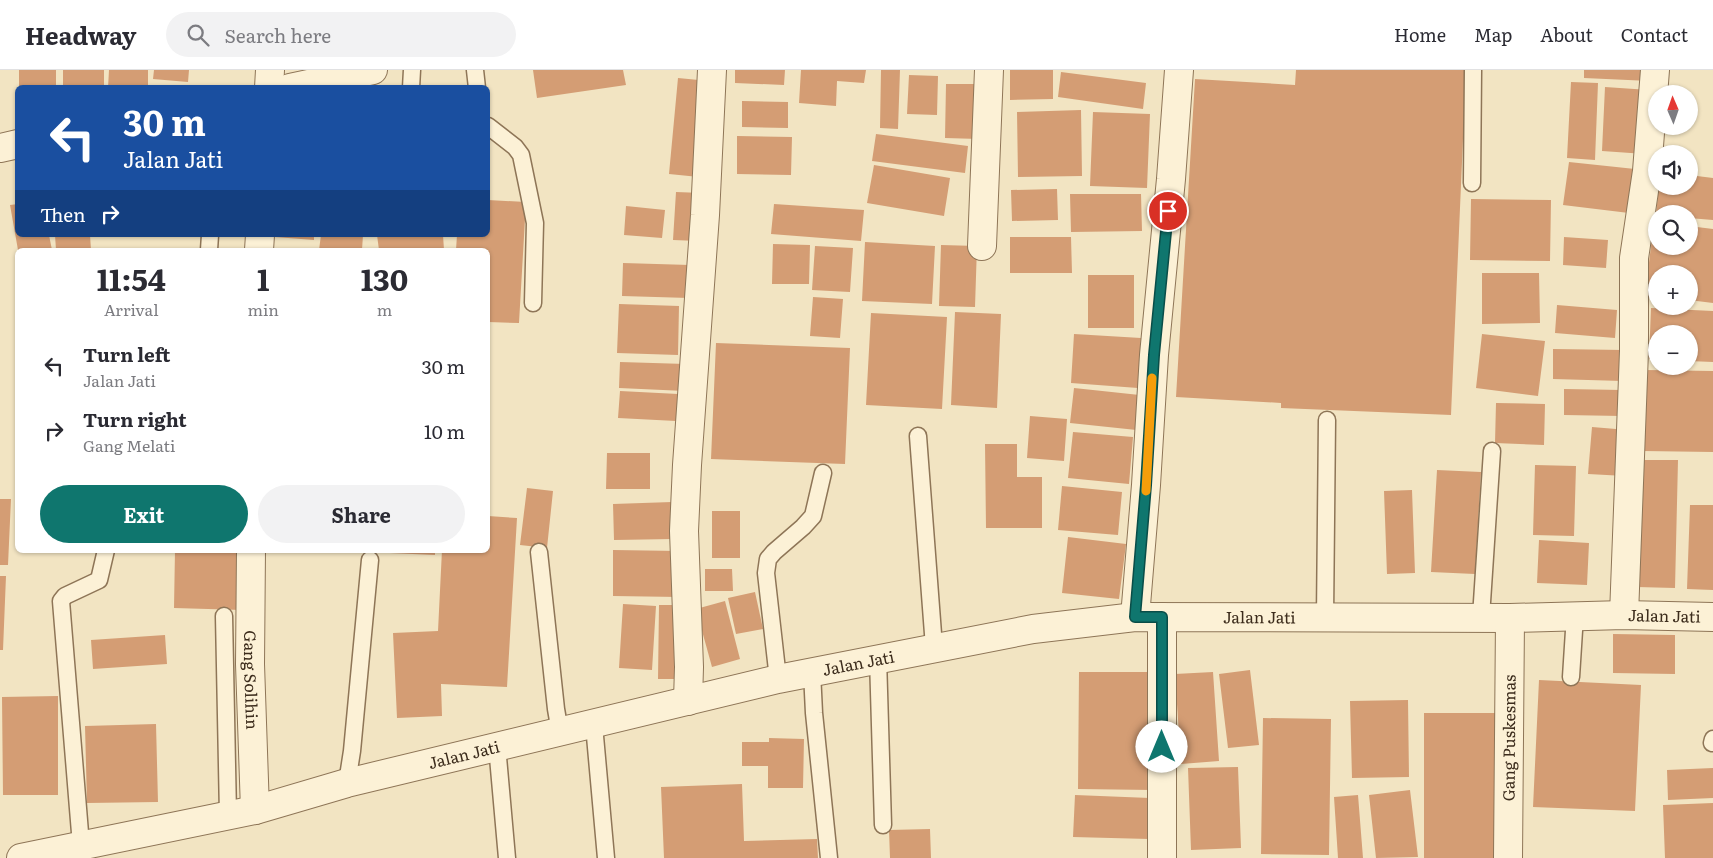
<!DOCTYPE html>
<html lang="en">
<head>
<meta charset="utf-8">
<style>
  body { margin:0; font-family:Literata,serif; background:#f2f2f3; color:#2b2b33; height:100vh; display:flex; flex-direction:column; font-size:19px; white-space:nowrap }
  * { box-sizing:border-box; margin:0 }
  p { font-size:16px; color:#7c7c81 }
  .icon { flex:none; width:28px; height:28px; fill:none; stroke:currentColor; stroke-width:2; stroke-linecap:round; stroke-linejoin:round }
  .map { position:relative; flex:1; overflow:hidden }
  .side { position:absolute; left:15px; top:178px; width:475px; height:305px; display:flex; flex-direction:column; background:#fff; border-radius:8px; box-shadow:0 1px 4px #0004 }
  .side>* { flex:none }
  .banner { position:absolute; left:15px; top:15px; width:475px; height:152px; border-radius:8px; box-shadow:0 1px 4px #0004; background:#1a4fa0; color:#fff; overflow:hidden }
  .needle { width:32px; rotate:358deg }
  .fabs { position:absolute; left:1648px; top:15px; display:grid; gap:10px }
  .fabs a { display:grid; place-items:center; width:50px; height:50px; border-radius:50%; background:#fff; box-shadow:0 1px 4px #0004; font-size:25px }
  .pin { position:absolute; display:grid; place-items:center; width:42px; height:42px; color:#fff; margin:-21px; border:2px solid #fff; border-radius:50%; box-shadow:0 1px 5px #0007 }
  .me { position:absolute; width:55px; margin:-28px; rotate:0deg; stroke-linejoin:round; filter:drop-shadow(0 0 4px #0008) }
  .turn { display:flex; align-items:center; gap:18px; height:105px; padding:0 25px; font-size:22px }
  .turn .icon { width:65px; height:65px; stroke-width:2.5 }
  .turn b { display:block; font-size:35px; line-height:42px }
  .then { display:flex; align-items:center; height:48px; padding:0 25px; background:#0003; gap:10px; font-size:19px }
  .eta { display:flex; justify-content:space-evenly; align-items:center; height:85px; text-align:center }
  .eta b { font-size:30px; font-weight:700; line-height:35px }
  .button { display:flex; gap:10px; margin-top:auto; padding:10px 25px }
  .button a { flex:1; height:58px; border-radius:30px; background:#0f766e; color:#fff; font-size:20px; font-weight:700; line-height:58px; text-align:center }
  .button a+a { background:#f2f2f3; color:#2b2b33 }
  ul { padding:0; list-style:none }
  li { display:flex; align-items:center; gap:15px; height:65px; padding:0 25px }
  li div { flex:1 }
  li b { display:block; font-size:19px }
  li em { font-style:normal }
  header { display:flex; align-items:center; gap:30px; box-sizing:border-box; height:70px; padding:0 25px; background:#fff; border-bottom:1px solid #e1e1e2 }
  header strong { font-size:24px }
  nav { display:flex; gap:28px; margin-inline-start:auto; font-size:18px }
  .search { width:350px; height:45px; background:#f2f2f3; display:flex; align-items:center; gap:12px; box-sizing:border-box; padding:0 18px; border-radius:28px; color:#7c7c81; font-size:19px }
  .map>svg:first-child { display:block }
  .building { fill:#d49d74 }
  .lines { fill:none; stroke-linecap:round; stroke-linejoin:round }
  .lane-casing { stroke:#8e7557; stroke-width:19 }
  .street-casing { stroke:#8e7557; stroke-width:30 }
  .lane { stroke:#fcf1d6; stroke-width:16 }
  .street { stroke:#fcf1d6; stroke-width:28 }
  .route-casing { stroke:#0a4d48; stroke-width:12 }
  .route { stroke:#0f766e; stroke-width:9 }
  .slow { stroke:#f59e0b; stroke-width:9 }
  .labels { text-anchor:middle; stroke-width:5; stroke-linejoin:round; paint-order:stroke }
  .street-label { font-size:16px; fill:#3c2c1c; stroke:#f9eed2 }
</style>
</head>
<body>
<header>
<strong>Headway</strong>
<div class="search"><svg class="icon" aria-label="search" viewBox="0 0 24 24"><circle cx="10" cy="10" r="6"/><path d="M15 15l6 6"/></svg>Search here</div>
<nav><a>Home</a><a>Map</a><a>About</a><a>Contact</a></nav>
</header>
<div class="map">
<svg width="1713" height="788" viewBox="0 0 1713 788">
  <rect width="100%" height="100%" fill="#f2e4c2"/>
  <path class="building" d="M19,0H56V18H19Z
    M63,0H104V18H63Z
    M109,0H148V18H108Z
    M154,0H189L188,12L153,9Z
    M533,0H623L626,15L537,28Z
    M735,0H785L784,15L735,13Z
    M801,0H866L864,13L837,11L836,36L799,33Z
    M881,0H900L898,59L880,58Z
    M1010,0H1053V29L1010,30Z
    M1296,0H1466L1451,345L1281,338V333L1176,327L1195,9L1295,15Z
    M1584,0H1650V11L1584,8Z
    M1061,2L1146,13L1143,39L1058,27Z
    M909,5L938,6L937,45L907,44Z
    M678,8L709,11L699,107L669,104Z
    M1571,12L1598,13L1595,90L1567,88Z
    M946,14H980L979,69L945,68Z
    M1605,17L1649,20L1645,84L1602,81Z
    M742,31L788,32V58L742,57Z
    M1081,40L1082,106L1018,107L1017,42Z
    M1093,42L1150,44L1147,118L1090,116Z
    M876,64L968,76L965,103L872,91Z
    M737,66L792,67L791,105L737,104Z
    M1569,92L1635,99L1629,143L1563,135Z
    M874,95L950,108L944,146L867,133Z
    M1689,105L1713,108V150L1689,148V144H1656L1659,116H1689Z
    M1057,119L1058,150L1012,151L1011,120Z
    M676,122L702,123L699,171L673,170Z
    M1070,124H1141L1142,161L1071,162Z
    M1471,129L1551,130L1550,191L1470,190Z
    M488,130L526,132L519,253L488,252V180H456L457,165H488Z
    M18,134V165H49L52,180H18L10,135Z
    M774,134L864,140L861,171L771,164Z
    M626,136L665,140L662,168L624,165Z
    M1654,152H1656V176H1689V156L1713,159V233L1689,230V204H1656V226L1645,225Z
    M55,165H90L91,180H56Z
    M275,165H314V170L275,167Z
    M321,165H363L362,180H319Z
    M377,165H443L444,180H379Z
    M1010,167H1071L1072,203H1010Z
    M1564,167L1608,170L1606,198L1563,195Z
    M865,172L935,176L932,234L862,231Z
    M773,174L810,175L809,214H772Z
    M941,175L977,176L975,237L939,236Z
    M815,176L853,178L850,222L812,220Z
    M623,193L690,195L689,228L622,226Z
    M1482,203H1539L1540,253L1482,254Z
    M1088,205H1134V258H1088Z
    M813,227L843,229L840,268L810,266Z
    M619,234L679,236L678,285L617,283Z
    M1557,235L1617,240L1615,268L1555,263Z
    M1651,238L1713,241V292L1689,291V264H1656V290L1649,289Z
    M955,242L1001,244L997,338L951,335Z
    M871,243L947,247L942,339L866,335Z
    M1074,264L1141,268L1138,318L1071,313Z
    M1482,264L1545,271L1538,326L1476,318Z
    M716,273L850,278L845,394L711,389Z
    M1553,279L1624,280L1623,311L1553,309Z
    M620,292L686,294L685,321L619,318Z
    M1645,300L1713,301V382L1643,381Z
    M1074,318L1149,326L1146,361L1070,353Z
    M1564,319L1622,320V346L1564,345Z
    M620,321L678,324L676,351L618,348Z
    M1496,333L1545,334L1544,375L1495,373Z
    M1030,346L1067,349L1064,391L1027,388Z
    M1592,357L1628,360L1625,406L1588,404Z
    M1073,362L1133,367L1129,414L1068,408Z
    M985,374H1017V407H1042V458H986Z
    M607,383H650V419H606Z
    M1639,390H1678L1675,518L1637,517Z
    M1535,395L1576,396L1574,466L1533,465Z
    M1437,400L1481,402L1475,504L1431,502Z
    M1062,416L1122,422L1118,465L1058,460Z
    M527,418L553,421L547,478L520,475Z
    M1412,420L1415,503L1387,504L1384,421Z
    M0,429H11L8,495H0Z
    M672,432L673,469L614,470L613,434Z
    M1690,435H1713V520L1687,519Z
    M712,441H740V488H712Z
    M488,446L517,448L507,617L441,614L442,646L397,648L393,563L438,561L442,480H488Z
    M1068,467L1126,474L1119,529L1062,523Z
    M1539,470L1589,473L1587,515L1537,513Z
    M175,480L243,481L242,540L174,538Z
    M367,480H435V485L367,482Z
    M613,480L679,481V527L613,526Z
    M705,499H732L733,521H705Z
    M0,506H6L3,580H0Z
    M755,522L763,559L736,564L728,528Z
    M725,531L740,589L712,597L696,539Z
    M623,534L656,536L652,600L619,598Z
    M659,535H681L680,609H658Z
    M1613,564L1675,565V604L1613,603Z
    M165,565L167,594L93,599L91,570Z
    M1250,600L1259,675L1228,678L1219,604Z
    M1079,602H1154L1153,720L1078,719Z
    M1213,602L1219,691L1181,694L1175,604Z
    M1539,610L1641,615L1635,741L1533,737Z
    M58,626V725H3L2,627Z
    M1408,630L1409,707L1352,708L1350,631Z
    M1424,643H1499V788H1424Z
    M1263,648L1331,649L1329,785L1261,784Z
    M156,654L158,732L87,733L85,656Z
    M769,668L804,669L803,718H768V696H742V672H769Z
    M1238,697L1241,778L1191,780L1188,698Z
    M1713,698V728L1668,730L1667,700Z
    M742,714L744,771L817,769L818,788H664L661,717Z
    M1410,720L1418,787L1376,788L1369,725Z
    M1075,725L1150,728L1149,769L1073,767Z
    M1358,725L1363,788H1338L1334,727Z
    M1713,733V788H1665L1663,735Z
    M930,759L931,788H890L889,760Z"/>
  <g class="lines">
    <defs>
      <path id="lane" d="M475,0L477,18
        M411,18L412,0
        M488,56L515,77L521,85L535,153L533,233
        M1472,113L1473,0
        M209,180L210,165
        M918,366L934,577
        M539,482L556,639L560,662
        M224,546L228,745
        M1325,547L1327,350
        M1481,547L1492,381
        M878,588L883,755
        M812,602L814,643L829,788
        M1571,607L1575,545
        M778,609L766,503L768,489L774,482L803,457L813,446L823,403
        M594,655L606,788
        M1712,673L1713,669
        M497,676L507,788
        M347,713L352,681L370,490
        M81,775L61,531L65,526L99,510L106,480"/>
      <g id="street">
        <path d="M269,18L270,0"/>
        <path d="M290,18L373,0"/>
        <path d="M0,78L18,74"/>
        <path d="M982,176L989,0"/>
        <path d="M259,180L260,165"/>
        <path id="s1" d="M251,480L250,594L255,740"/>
        <path d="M1624,545L1634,281V188L1647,101L1655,0"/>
        <path d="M1135,547L1146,415L1154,285L1171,109L1179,0"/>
        <path d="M1162,547V788"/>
        <path d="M688,631L689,597L684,461L687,395L705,145L712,0"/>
        <path id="s2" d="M21,788L255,740L347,713L778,609L1033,559L1135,547L1510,548L1624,545L1713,547"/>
        <path id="s3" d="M1508,788L1510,548"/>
      </g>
    </defs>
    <use href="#lane" class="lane-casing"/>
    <use href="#street" class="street-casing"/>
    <use href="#lane" class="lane"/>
    <use href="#street" class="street"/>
  </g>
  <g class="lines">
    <defs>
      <path id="route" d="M1162,677V547H1135L1146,415L1154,285L1168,141"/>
    </defs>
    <use href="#route" class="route-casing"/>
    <use href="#route" class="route"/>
    <path class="slow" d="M1146,421L1152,308"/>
  </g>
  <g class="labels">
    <g class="street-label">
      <text dy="6" stroke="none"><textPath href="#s2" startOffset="1670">Jalan Jati</textPath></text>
      <text dy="6" stroke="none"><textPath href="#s2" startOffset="1265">Jalan Jati</textPath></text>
      <text dy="6" stroke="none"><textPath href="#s2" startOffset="860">Jalan Jati</textPath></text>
      <text dy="6" stroke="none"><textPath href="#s1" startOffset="130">Gang Solihin</textPath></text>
      <text dy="6" stroke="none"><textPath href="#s3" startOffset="120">Gang Puskesmas</textPath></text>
      <text dy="6" stroke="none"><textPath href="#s2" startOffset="455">Jalan Jati</textPath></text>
    </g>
  </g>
</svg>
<div class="fabs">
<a><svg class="needle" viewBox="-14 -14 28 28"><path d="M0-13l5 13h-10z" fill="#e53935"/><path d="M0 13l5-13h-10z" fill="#7c7c81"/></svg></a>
<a><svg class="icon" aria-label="sound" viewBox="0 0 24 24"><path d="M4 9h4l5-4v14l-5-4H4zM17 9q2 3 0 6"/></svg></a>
<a><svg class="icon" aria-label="search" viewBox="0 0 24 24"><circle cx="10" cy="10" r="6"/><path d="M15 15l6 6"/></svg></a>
<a>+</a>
<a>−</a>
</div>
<div class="pin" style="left:1168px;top:141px;background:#d93025"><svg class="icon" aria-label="arrive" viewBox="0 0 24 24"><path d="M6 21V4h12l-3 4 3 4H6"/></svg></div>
<svg class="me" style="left:1162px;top:677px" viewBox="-20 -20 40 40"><circle r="19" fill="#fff"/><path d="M0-13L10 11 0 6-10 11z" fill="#0f766e"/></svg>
<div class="banner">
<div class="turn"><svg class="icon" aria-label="left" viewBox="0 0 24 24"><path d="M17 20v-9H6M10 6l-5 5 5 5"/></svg><div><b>30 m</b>Jalan Jati</div></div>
<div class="then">Then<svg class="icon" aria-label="right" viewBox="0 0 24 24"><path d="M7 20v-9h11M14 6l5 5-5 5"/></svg></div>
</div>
<section class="side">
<div class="eta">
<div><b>11:54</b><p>Arrival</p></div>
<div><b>1</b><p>min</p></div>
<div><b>130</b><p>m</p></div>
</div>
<ul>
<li><svg class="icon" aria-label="left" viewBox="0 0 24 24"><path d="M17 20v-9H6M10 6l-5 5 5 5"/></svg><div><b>Turn left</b><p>Jalan Jati</p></div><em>30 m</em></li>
<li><svg class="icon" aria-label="right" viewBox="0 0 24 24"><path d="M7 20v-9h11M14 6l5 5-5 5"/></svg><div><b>Turn right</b><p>Gang Melati</p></div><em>10 m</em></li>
</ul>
<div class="button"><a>Exit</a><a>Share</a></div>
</section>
</div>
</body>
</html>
